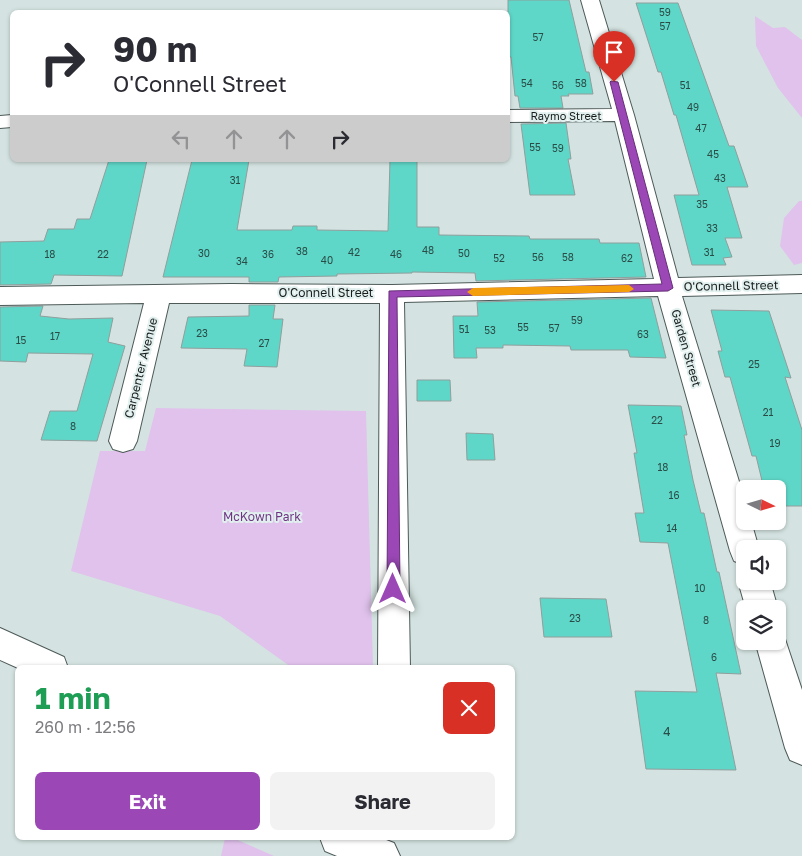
<!DOCTYPE html>
<html lang="en">
<head>
<meta charset="utf-8">
<style>
  body { margin:0; font-family:"Golos Text",sans-serif; background:#f2f2f3; color:#2b2b33; height:100vh; display:flex; flex-direction:column; font-size:19px; white-space:nowrap }
  * { box-sizing:border-box; margin:0 }
  p { font-size:16px; color:#7c7c81 }
  .icon { flex:none; width:28px; height:28px; fill:none; stroke:currentColor; stroke-width:2; stroke-linecap:round; stroke-linejoin:round }
  .map { position:relative; flex:1; overflow:hidden }
  .sheet { position:absolute; left:15px; top:665px; width:500px; height:175px; display:flex; flex-direction:column; background:#fff; border-radius:8px; box-shadow:0 1px 4px #0004 }
  .sheet>* { flex:none }
  .hud { position:absolute; left:10px; top:10px; width:500px; height:152px; border-radius:8px; box-shadow:0 1px 4px #0004; background:#fff; color:#2b2b33; overflow:hidden }
  .needle { width:32px; rotate:95deg }
  .controls { position:absolute; left:736px; top:480px; display:grid; gap:10px }
  .controls a { display:grid; place-items:center; width:50px; height:50px; border-radius:8px; background:#fff; box-shadow:0 1px 4px #0004; font-size:25px }
  .pin { position:absolute; display:grid; place-items:center; width:42px; height:42px; color:#fff; margin:-51px -21px; border-radius:50% 50% 50% 0; rotate:-45deg; box-shadow:0 0 5px #0007 }
  .pin .icon { rotate:45deg }
  .me { position:absolute; width:55px; margin:-28px; rotate:0deg; stroke-linejoin:round; filter:drop-shadow(0 0 4px #0008) }
  .turn { display:flex; align-items:center; gap:18px; height:105px; padding:0 20px; font-size:22px }
  .turn .icon { width:65px; height:65px; stroke-width:2.5 }
  .turn b { display:block; font-size:35px; line-height:42px }
  .lanes { display:flex; align-items:center; height:48px; padding:0 20px; background:#0003; justify-content:center; gap:25px; direction:ltr }
  .lanes .off { opacity:.35 }
  .round { display:grid; place-items:center; flex:none; width:52px; height:52px; border-radius:8px; background:#f2f2f3 }
  .overview { display:flex; align-items:center; justify-content:space-between; height:85px; padding:0 20px }
  h1 { font-size:30px; font-weight:700; line-height:38px; color:#1e9e55 }
  .action { display:flex; gap:10px; margin-top:auto; padding:10px 20px }
  .action a { flex:1; height:58px; border-radius:8px; background:#9b48b6; color:#fff; font-size:20px; font-weight:700; line-height:58px; text-align:center }
  .action a+a { background:#f2f2f3; color:#2b2b33 }
  .map>svg:first-child { display:block }
  .green { fill:#e0c2ec }
  .building { fill:#5fd7c8; stroke:#909e9c }
  .lines { fill:none; stroke-linecap:round; stroke-linejoin:round }
  .minor-casing { stroke:#4d5a58; stroke-width:2 }
  .tertiary-casing { stroke:#4d5a58; stroke-width:2 }
  .minor { fill:#fff; fill-rule:evenodd }
  .tertiary { fill:#fff; fill-rule:evenodd }
  .route { fill:#9b48b6; stroke:#652f76 }
  .slow { fill:#f59e0b }
  .labels { text-anchor:middle; stroke-width:4; stroke-linejoin:round; paint-order:stroke }
  .number-label { font-size:10px; fill:#2a4c47 }
  .far-street-label { font-size:11px; fill:#181d1c; stroke:#e1f0ee }
  .street-label { font-size:12px; fill:#181d1c; stroke:#e1f0ee }
  .park-label { font-size:12px; fill:#713485; stroke:#e1f0ee }
  .near-number-label { font-size:12px; fill:#2a4c47 }
</style>
</head>
<body>
<div class="map">
<svg width="802" height="856" viewBox="0 0 802 856">
  <rect width="100%" height="100%" fill="#d4e3e1"/>
  <path class="green" d="M755,16L773,28L785,27L802,40V118L778,88L756,46Z
    M799,201H802V263L794,265L780,246L784,218Z
    M156,408L366,411L373,667H291L220,616L71,571L100,451H145Z
    M225,838H233L274,856H221Z"/>
  <path class="building" d="M508,0H569L586,72H589L593,94H568L569,96H561L563,108H520L518,96H515L511,57H508Z
    M636,3H678L729,146H734L748,187H727L742,238H725L732,257L723,258L726,265H692L674,195H699L676,115H674L661,72H658Z
    M566,123L571,159H568L575,195H530L521,124Z
    M109,160H147L122,276L54,275L51,284L0,285V242L44,241L48,229H74L77,219H90Z
    M192,160H249L237,230H292L293,226H317V230L388,231L390,160H417V227H439V235L529,236L530,239H599L600,243H639L646,277L476,281L475,273L412,272V273L337,274V276L279,277L278,282H249V277H163Z
    M651,298L666,358L630,357L628,350H571L570,346L503,345V348H476L477,358H454L453,316H478L477,302Z
    M249,305H275L273,319H283L277,367L244,366L247,349L181,348L188,317L249,316Z
    M43,306L40,316L69,319L113,318L108,342L125,346L97,441L41,440L50,411H77L93,354L28,353L26,362L0,361V307Z
    M711,310L769,311L791,378L785,377L802,430V506H778V489H764L756,456H752L730,377H725L718,351H722Z
    M417,380H450L451,401H417Z
    M628,405L681,406L687,435H684L693,480L701,513H704L717,572H719L741,674L716,673L736,770L646,769L635,691L697,692L668,543L640,542L635,513H644L634,453H637Z
    M466,433L493,434L495,460H467Z
    M540,598L606,599L612,637H544Z"/>
  <g class="lines">
    <defs>
      <path id="minor" d="M581,0H599L634,115L678,278L802,275V293L682,296L745,501V521H751L759,549H745V565L734,561L730,551L658,296L404,302L410,668H378L380,303H169L137,441L133,449L123,452L113,449L109,441L144,303L0,305V287L231,284L392,285L654,279L615,121L508,122V110L612,109Z
        M12,115V127L0,128V116Z
        M745,570V581H770L778,609V610L746,609L738,581Z
        M778,628L782,630L802,690V765L790,760L785,748L755,641H778Z"/>
      <path id="tertiary" d="M0,628L64,657L68,668H18L0,660Z
        M320,838H381L394,843L400,856H337L325,851Z"/>
    </defs>
    <use href="#minor" class="minor-casing"/>
    <use href="#tertiary" class="tertiary-casing"/>
    <use href="#minor" class="minor"/>
    <use href="#tertiary" class="tertiary"/>
  </g>
  <path class="route" d="M611,81L618,82L673,288L668,291L397,297L400,589L398,593L393,595L389,593L387,589L389,291L662,284L610,82Z"/>
  <path class="slow" d="M629,285L634,289L629,292L473,296L467,292L473,288Z"/>
  <g class="labels">
    <g class="number-label">
      <text x="665" y="16">59</text>
      <text x="665" y="30">57</text>
      <text x="538" y="41">57</text>
      <text x="527" y="87">54</text>
      <text x="581" y="87">58</text>
      <text x="558" y="89">56</text>
      <text x="685" y="89">51</text>
      <text x="693" y="111">49</text>
      <text x="701" y="132">47</text>
      <text x="535" y="151">55</text>
      <text x="558" y="152">59</text>
      <text x="713" y="158">45</text>
      <text x="720" y="182">43</text>
      <text x="235" y="184">31</text>
      <text x="702" y="208">35</text>
      <text x="712" y="232">33</text>
      <text x="428" y="254">48</text>
      <text x="302" y="255">38</text>
      <text x="354" y="256">42</text>
      <text x="709" y="256">31</text>
      <text x="204" y="257">30</text>
      <text x="464" y="257">50</text>
      <text x="50" y="258">18</text>
      <text x="103" y="258">22</text>
      <text x="268" y="258">36</text>
      <text x="396" y="258">46</text>
      <text x="538" y="261">56</text>
      <text x="568" y="261">58</text>
      <text x="499" y="262">52</text>
      <text x="627" y="262">62</text>
      <text x="327" y="264">40</text>
      <text x="242" y="265">34</text>
      <text x="577" y="324">59</text>
      <text x="523" y="331">55</text>
      <text x="554" y="332">57</text>
      <text x="464" y="333">51</text>
      <text x="490" y="334">53</text>
      <text x="202" y="337">23</text>
      <text x="643" y="338">63</text>
      <text x="55" y="340">17</text>
      <text x="21" y="344">15</text>
      <text x="264" y="347">27</text>
      <text x="754" y="368">25</text>
      <text x="768" y="416">21</text>
      <text x="657" y="424">22</text>
      <text x="73" y="430">8</text>
      <text x="775" y="447">19</text>
      <text x="663" y="471">18</text>
      <text x="674" y="499">16</text>
      <text x="672" y="532">14</text>
      <text x="700" y="592">10</text>
      <text x="575" y="622">23</text>
      <text x="706" y="624">8</text>
      <text x="714" y="661">6</text>
    </g>
    <g class="far-street-label">
      <text x="566" y="120">Raymo Street</text>
    </g>
    <g class="street-label">
      <text transform="translate(731 286) rotate(-1)" y="4">O'Connell Street</text>
      <text x="326" y="297">O'Connell Street</text>
      <text transform="translate(686 348) rotate(74)" y="4">Garden Street</text>
      <text transform="translate(141 368) rotate(-76)" y="4">Carpenter Avenue</text>
    </g>
    <g class="park-label">
      <text x="262" y="521">McKown Park</text>
    </g>
    <g class="near-number-label">
      <text x="667" y="736">4</text>
    </g>
  </g>
</svg>
<div class="controls">
<a><svg class="needle" viewBox="-14 -14 28 28"><path d="M0-13l5 13h-10z" fill="#e53935"/><path d="M0 13l5-13h-10z" fill="#7c7c81"/></svg></a>
<a><svg class="icon" aria-label="sound" viewBox="0 0 24 24"><path d="M4 9h4l5-4v14l-5-4H4zM17 9q2 3 0 6"/></svg></a>
<a><svg class="icon" aria-label="layers" viewBox="0 0 24 24"><path d="M12 4l9 5-9 5-9-5zM3 14l9 5 9-5"/></svg></a>
</div>
<div class="pin" style="left:614px;top:82px;background:#d93025"><svg class="icon" aria-label="arrive" viewBox="0 0 24 24"><path d="M6 21V4h12l-3 4 3 4H6"/></svg></div>
<svg class="me" style="left:393px;top:589px" viewBox="-20 -20 40 40"><path d="M0-17L14 15 0 8-14 15z" fill="#9b48b6" stroke="#fff" stroke-width="4"/></svg>
<div class="hud">
<div class="turn"><svg class="icon" aria-label="right" viewBox="0 0 24 24"><path d="M7 20v-9h11M14 6l5 5-5 5"/></svg><div><b>90 m</b>O'Connell Street</div></div>
<div class="lanes"><svg class="icon off" aria-label="left" viewBox="0 0 24 24"><path d="M17 20v-9H6M10 6l-5 5 5 5"/></svg><svg class="icon off" aria-label="ahead" viewBox="0 0 24 24"><path d="M12 20V5M6 11l6-6 6 6"/></svg><svg class="icon off" aria-label="ahead" viewBox="0 0 24 24"><path d="M12 20V5M6 11l6-6 6 6"/></svg><svg class="icon" aria-label="right" viewBox="0 0 24 24"><path d="M7 20v-9h11M14 6l5 5-5 5"/></svg></div>
</div>
<section class="sheet">
<div class="overview"><div><h1>1 min</h1><p>260 m · 12:56</p></div><a class="round" style="background:#d93025;color:#fff"><svg class="icon" aria-label="close" viewBox="0 0 24 24"><path d="M6 6l12 12M18 6L6 18"/></svg></a></div>
<div class="action"><a>Exit</a><a>Share</a></div>
</section>
</div>
</body>
</html>
